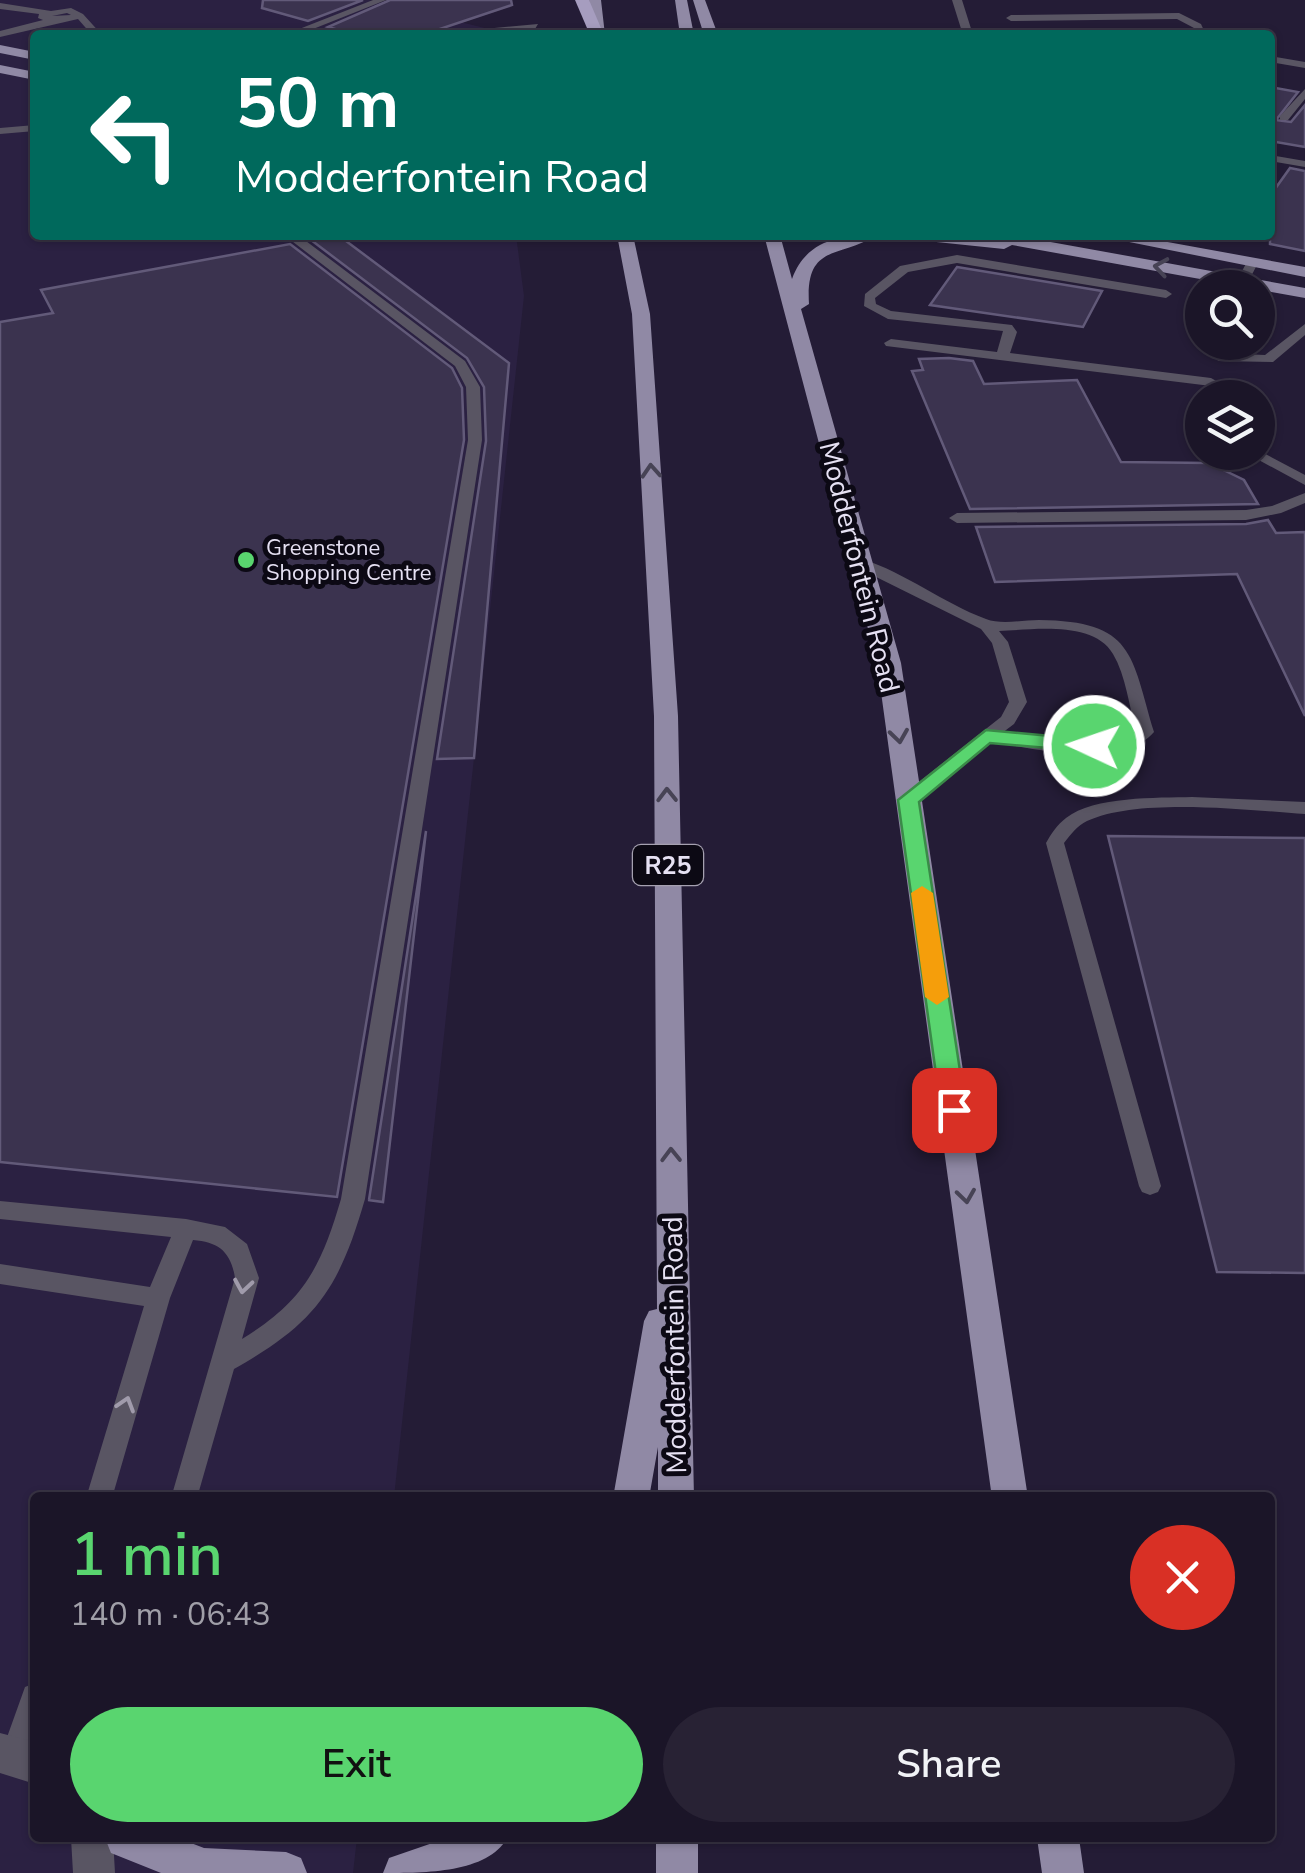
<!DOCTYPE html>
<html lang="en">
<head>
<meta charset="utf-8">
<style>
  body { margin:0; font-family:"Nunito Sans",sans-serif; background:#282234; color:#f1f3f6; height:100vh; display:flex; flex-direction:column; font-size:38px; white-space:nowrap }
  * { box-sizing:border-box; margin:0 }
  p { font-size:32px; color:#a09fa8 }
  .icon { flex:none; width:55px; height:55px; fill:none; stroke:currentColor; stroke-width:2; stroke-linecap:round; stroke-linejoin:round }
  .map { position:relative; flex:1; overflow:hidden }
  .drawer { position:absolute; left:30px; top:1492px; width:1245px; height:350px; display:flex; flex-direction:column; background:#1b1528; border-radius:10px; box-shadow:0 2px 8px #0004,0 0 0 2px #393445 }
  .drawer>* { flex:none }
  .guide { position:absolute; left:30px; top:30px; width:1245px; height:210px; border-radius:10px; box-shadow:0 2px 8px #0004,0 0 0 2px #393445; background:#00695c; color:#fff; overflow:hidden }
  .controls { position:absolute; left:1185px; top:270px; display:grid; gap:20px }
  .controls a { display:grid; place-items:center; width:90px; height:90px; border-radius:50%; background:#1b1528; box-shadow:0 2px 8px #0004,0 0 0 2px #393445; font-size:50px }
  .pin { position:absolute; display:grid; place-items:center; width:85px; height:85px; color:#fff; margin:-42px; border-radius:20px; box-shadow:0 5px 15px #0006 }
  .me { position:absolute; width:110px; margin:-55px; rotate:273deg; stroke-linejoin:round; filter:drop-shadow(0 0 8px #0008) }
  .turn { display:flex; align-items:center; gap:35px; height:210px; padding:0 40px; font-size:45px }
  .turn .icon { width:130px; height:130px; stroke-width:2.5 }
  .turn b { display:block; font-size:70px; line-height:85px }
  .round { display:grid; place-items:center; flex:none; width:105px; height:105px; border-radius:52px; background:#282234 }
  .overview { display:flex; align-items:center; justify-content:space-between; height:170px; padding:0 40px }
  h1 { font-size:60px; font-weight:600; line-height:75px; color:#59d56f }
  .cta { display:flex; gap:20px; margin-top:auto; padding:20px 40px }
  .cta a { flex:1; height:115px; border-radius:60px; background:#59d56f; color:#111; font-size:40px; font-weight:600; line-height:115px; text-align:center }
  .cta a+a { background:#282234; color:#f1f3f6 }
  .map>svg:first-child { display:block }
  .built { fill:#2b2142 }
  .building { fill:#3b334f; stroke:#625a79; stroke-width:2.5 }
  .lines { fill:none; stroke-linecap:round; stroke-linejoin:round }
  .service { fill:#595563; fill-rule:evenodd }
  .tertiary { fill:#595563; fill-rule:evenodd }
  .primary { fill:#9089a5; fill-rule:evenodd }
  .motorway { fill:#a69dbf; fill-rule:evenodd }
  .oneway { stroke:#474355 }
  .oneway2 { stroke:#a09bab }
  .route { fill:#59d56f; stroke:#3a8a48; stroke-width:2.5 }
  .slow { fill:#f59e0b }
  .poi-dot { fill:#59d56f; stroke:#0c0914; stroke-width:4 }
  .labels { text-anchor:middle; stroke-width:10; stroke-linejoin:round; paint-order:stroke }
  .far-poi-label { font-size:22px; fill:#e6e1f3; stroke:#0c0914; text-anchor:start }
  .shield { fill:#0c0914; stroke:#a5a0b0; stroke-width:2.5 }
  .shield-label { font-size:25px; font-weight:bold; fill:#e6e1f3 }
  .street-label { font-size:28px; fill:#e6e1f3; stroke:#0c0914 }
</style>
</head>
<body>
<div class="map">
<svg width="1305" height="1873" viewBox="0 0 1305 1873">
  <rect width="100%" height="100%" fill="#241c36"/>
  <path class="built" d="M0,0H369L489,29V35H35V235H516L524,296L394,1497L35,1498V1838H357L353,1873H0Z"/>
  <path class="building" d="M263,0H363L308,21L262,8Z
    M390,0H511L512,5L422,35H356L328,27Z
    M1270,87L1298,92L1276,120L1291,122L1305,105V147L1270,141Z
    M1290,168L1305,171V251L1270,244V196Z
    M338,235L509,363L474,758L437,759L486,441L484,387L467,358L311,240Z
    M290,244L452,368L462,388L464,440L337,1197L0,1162V322L53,313L41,290Z
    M957,267L1102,291L1083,327L930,305Z
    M949,358L973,361L984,384L1077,380L1121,462L1209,463L1244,480L1258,504L970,509L912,371L923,370L919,359Z
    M1268,520L1276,533L1305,532V716L1237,574L995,582L976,527L1246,524Z
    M426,831L383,1202L368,1200H369Z
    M1108,836L1305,838V1273L1217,1272Z"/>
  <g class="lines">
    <path class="service" d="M373,0H386L298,35H284Z
      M952,0H962L973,35H963Z
      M0,3L51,11L71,8L83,14L102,35H92L78,19L0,37V31L43,20L38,18L39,14L0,9ZM67,13L71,15L52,16Z
      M1179,13L1201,24L1206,35H1196L1194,28L1177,19L1011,21L1006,18L1011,15Z
      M538,24L535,29L489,32L484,29Z
      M1270,56L1305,62V68L1270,62Z
      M1305,89V99L1288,120H1280V116Z
      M35,125V131L0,134V128Z
      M1270,155L1305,161V167L1270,161Z
      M284,235H298L465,361L480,387L482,440L365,1199C339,1289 316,1323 234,1369L197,1498H171L235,1278C231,1252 219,1242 193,1240L170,1298L112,1498H86L144,1306L0,1284V1264L150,1287L171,1237L0,1219V1201L186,1219L225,1227L247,1244L259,1278L242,1339C304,1301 321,1267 341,1199L468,440L466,387L455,366Z
      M957,255L1166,290L1172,294L1166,298L957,263L908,272L875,298L876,304L891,311L1012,325L1017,332L1010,353L1211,378L1218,382L1211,386L886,346L884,343L891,339L997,352L1003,331L888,319L864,306L865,294L900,266Z
      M1249,258L1259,261L1245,288H1233Z
      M1305,324V335L1273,362L1219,361L1212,357L1219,353L1265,355Z
      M1258,450L1305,475V485L1244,452H1258Z
      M1305,493V503L1281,513L1246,520L957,523L949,518L957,513L1246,510L1272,506Z
      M862,559C906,573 943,603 986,619C1001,625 1023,620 1039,620C1134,621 1131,654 1154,732C1122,769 1035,749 991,742L915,804H901L899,800L901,796L1001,717L1009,702L992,643L981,629L856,567V561ZM999,631C1032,630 1093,620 1113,654C1126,676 1129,706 1136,731C1109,754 1036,738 1002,733L1014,724L1027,702L1008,642Z
      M1192,797L1305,802V814C1248,810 1138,797 1087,821C1077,826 1071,834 1064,843L1161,1186L1158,1192L1150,1195L1142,1192L1139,1186L1046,843C1051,834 1057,825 1066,818C1094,796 1157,798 1192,797Z
      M35,1683V1741L26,1764L16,1769L6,1764L1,1754L25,1687Z"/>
    <path class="tertiary" d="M0,1733L35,1742V1784L0,1773Z
      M71,1838H113L115,1873H73Z"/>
    <path class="primary" d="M589,0H601L605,35H591Z
      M675,0H687L694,35H680Z
      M693,0H705L718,35H704Z
      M0,45L35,52V60L0,53Z
      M0,65L35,72V80L0,73Z
      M617,235H633L650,314L678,716L694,1498H658V1447L649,1498H613L644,1321L649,1311L657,1309L654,716L632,314Z
      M764,235H780L792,279C806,240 840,235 876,235C841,259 805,242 809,304L801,309L901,663L1028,1498H992L877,663Z
      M909,235H1012L1305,288V298L1012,245L1004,249L917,240Z
      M1094,235H1129L1305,267V277Z
      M105,1838H178L204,1848L286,1852L301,1858L307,1873H161L111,1853Z
      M447,1838H507C488,1873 425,1873 383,1873L389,1858Z
      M656,1838H698V1873H656Z
      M1037,1838H1079L1084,1873H1042Z"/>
    <path class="motorway" d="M575,0H589L604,35H590Z"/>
  </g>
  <defs><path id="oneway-chevron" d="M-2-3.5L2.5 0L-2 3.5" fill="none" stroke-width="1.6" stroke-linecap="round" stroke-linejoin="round" transform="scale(2.5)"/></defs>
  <g class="oneway">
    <use href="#oneway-chevron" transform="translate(1161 267) rotate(-171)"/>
    <use href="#oneway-chevron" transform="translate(651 471) rotate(-94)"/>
    <use href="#oneway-chevron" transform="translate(899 736) rotate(82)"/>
    <use href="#oneway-chevron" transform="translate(667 795) rotate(-91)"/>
    <use href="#oneway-chevron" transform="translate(671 1155) rotate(-91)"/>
    <use href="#oneway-chevron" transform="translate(966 1196) rotate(82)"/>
  </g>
  <g class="oneway2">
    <use href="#oneway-chevron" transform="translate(243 1286) rotate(99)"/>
    <use href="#oneway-chevron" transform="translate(126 1404) rotate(-73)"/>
  </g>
  <path class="route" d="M986,730L1094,740L1104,746L1094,752L990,743L919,802L966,1110L954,1119L941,1110L898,800Z"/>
  <path class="slow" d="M922,886L933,893L949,997L937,1005L925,997L911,893Z"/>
  <circle class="poi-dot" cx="246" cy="560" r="10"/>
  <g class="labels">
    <g class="far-poi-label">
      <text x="266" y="555">Greenstone<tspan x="266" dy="25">Shopping Centre</tspan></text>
    </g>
    <rect class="shield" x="633" y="845" width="70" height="40" rx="8"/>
    <g class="shield-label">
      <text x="668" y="874">R25</text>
    </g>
    <g class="street-label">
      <text transform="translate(860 567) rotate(76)" y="10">Modderfontein Road</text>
      <text transform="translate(674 1345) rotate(-91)" y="10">Modderfontein Road</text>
    </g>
  </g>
</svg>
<div class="controls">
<a><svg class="icon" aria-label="search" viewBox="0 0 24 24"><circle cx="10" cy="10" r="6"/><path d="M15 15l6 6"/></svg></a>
<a><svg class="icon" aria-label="layers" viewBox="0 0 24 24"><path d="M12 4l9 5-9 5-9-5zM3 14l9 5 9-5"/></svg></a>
</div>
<div class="pin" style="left:954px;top:1110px;background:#d93025"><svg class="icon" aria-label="arrive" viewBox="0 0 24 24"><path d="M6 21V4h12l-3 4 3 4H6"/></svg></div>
<svg class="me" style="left:1094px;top:746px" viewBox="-20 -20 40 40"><circle r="17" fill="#59d56f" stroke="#fff" stroke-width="3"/><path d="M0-11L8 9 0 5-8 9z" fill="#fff"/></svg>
<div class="guide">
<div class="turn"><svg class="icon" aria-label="left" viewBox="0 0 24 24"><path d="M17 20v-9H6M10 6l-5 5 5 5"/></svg><div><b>50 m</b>Modderfontein Road</div></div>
</div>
<section class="drawer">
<div class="overview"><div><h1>1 min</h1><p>140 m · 06:43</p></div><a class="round" style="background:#d93025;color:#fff"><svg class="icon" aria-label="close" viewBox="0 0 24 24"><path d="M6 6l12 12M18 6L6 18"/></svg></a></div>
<div class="cta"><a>Exit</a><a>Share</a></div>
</section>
</div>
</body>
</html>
